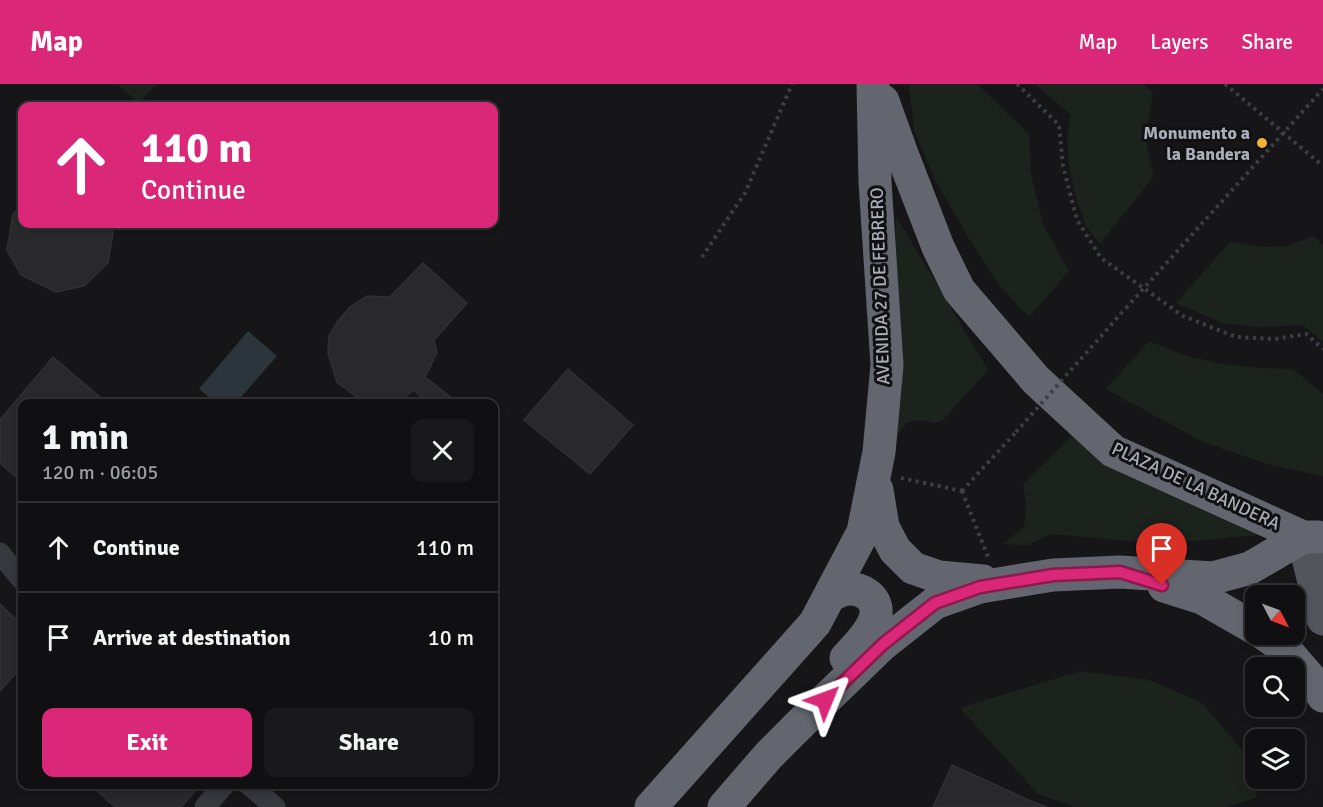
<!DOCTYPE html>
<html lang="en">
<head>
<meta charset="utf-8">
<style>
  body { margin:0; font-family:Signika,sans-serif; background:#19191b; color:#f1f3f6; height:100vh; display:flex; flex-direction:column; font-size:22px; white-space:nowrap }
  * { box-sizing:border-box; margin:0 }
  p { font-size:20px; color:#9c9d9f }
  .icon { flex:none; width:33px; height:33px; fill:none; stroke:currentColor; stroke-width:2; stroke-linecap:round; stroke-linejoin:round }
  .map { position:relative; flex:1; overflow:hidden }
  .sheet { position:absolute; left:18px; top:315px; width:480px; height:390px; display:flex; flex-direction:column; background:#101012; border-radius:12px; box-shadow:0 3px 9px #0003,0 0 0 2px #303032 }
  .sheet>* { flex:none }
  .banner { position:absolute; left:18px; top:18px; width:480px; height:126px; border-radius:12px; box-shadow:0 3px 9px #0003,0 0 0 2px #303032; background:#db2777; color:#fff; overflow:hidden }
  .needle { width:39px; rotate:131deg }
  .tools { position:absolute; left:1245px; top:501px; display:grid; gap:12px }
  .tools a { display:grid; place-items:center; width:60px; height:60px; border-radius:12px; background:#101012; box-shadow:0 3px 9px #0003,0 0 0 2px #303032; font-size:30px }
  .pin { position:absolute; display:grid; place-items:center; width:51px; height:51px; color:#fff; margin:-62px -26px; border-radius:50% 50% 50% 0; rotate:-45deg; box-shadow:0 0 6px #0007 }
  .pin .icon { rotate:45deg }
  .me { position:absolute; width:66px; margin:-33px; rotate:46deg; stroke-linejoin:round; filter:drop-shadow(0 0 4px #0008) }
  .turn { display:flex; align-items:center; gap:21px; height:126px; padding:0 24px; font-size:27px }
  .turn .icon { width:78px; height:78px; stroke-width:2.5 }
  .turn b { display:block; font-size:42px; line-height:51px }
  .round { display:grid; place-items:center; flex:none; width:63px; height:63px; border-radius:12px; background:#19191b }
  .summary { display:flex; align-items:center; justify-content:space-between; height:102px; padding:0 24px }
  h1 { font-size:36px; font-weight:800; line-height:45px }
  .primary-button { display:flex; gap:12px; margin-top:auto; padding:12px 24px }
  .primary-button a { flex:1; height:69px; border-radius:12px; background:#db2777; color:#fff; font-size:24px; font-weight:800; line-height:69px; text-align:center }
  .primary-button a+a { background:#19191b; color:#f1f3f6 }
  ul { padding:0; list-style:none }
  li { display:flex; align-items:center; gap:18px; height:90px; padding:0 24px; border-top:2px solid #303032 }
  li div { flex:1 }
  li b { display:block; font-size:22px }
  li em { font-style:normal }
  header { display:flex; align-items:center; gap:36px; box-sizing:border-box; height:84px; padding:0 30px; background:#db2777; color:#fff }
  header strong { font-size:28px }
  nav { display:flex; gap:33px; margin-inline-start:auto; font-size:21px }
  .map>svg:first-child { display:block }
  .green { fill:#1c231d }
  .water { fill:#2c353c }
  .building { fill:#29292c; stroke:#303034; stroke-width:1.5 }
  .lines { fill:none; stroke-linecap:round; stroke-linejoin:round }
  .path { stroke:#3d3f44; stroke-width:4; stroke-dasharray:3 4.5; stroke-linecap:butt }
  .street { stroke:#37383d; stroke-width:21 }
  .primary { stroke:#53555c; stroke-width:33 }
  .highway { stroke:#63666e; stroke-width:33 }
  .path-bridge { stroke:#3d3f44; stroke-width:4; stroke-dasharray:3 4.5; stroke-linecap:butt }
  .route-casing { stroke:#8e194d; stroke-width:15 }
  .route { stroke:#db2777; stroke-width:10 }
  .poi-dot { fill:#f2b134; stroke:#111113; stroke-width:2 }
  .labels { text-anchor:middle; stroke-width:6; stroke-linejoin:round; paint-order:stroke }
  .poi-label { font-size:18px; font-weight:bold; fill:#a8adb8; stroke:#111113; text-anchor:end }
  .street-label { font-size:18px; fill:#a8adb8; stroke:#111113 }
</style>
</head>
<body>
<header>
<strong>Map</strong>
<nav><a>Map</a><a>Layers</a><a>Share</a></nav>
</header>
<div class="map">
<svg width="1323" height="723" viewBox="0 0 1323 723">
  <rect width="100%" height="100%" fill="#161618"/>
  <path class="green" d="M117,0H157L139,19Z
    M909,0H977L1029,50L1031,90L1043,140L1069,187L1029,233L1000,202L968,153L935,96L914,45Z
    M1035,0H1143L1153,9L1146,49L1148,68L1154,92L1100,160L1086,142L1076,113L1069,82L1067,50L1071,31Z
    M896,132L988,286L944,335L936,339L920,336L906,339L892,359Z
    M1313,152L1323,161V258L1303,241L1259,243L1222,239L1176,219L1230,158L1262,163L1288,162Z
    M1149,257L1183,271L1216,279L1257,284L1293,285L1323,310V392L1270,381L1201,357L1106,305Z
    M1072,352L1258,451L1162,460L1051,450L1028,461L1003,460L1024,443L1026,422L1023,400Z
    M1080,587L1150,596L1202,619L1247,672L1257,713L1227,723H1075L1038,710L960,624Z"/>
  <path class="water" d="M248,247L277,272L236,319H216L199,305Z"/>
  <path class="building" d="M22,122V140H108L113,149L108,179L84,202L56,208L21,191L7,166L13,130Z
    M423,179L467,219L434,256L437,269L425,293L457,318L429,320L414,306L406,312L380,319L357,313L337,298L328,269L329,252L338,237L350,223L367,212L390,213Z
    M53,273L108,320H22V398L0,379V336Z
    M568,285L633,341L590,390L524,336Z
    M0,520L22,541V582L0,607Z
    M952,681L1033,718L1047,723H933Z
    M93,700H191L197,705L181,723H115L92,702Z"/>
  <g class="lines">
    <path class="path" d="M1017,0L1059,41L1063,82L1077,136L1101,174L1183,232L1236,253L1275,255L1306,250L1323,265
      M1225,0L1323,82
      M702,173L745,109L792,0
      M1126,224L1323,5
      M901,394L962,407
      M962,407L988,473
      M962,407L1016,348"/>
    <path class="street" d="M0,469L16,489L22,496
      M248,700L275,723
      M205,723L225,700"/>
    <path class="primary" d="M1303,453L1323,535"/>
    <path class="highway" d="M883,17L902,70L938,163L959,206L1036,296L1113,367L1303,453H1318
      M877,406L883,443L895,466L913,484L939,493L983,497
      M1164,502L1202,514L1256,545
      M830,512C834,510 839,507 843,506C859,502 878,512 876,530C874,546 856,563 846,574
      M1264,550L1283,563L1315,600L1323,612
      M651,723L815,539L863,448L879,368L887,281L875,98L873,0
      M724,723L769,671L797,643L883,560L935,519L980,503L1053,491L1120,488L1213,494L1250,484L1303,453"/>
    <path class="path-bridge" d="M1016,348L1126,224"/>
  </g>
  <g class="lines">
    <defs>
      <path id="route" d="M825,616L883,560L935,519L980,503L1053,491L1120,488L1162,501"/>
    </defs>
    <use href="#route" class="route-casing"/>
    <use href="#route" class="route"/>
  </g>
  <circle class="poi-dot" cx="1262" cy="59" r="6"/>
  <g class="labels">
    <g class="poi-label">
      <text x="1250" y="55">Monumento a<tspan x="1250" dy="21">la Bandera</tspan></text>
    </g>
    <g class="street-label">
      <text transform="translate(880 202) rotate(-92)" y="6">AVENIDA 27 DE FEBRERO</text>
      <text transform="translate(1196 402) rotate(25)" y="6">PLAZA DE LA BANDERA</text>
    </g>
  </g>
</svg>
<div class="tools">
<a><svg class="needle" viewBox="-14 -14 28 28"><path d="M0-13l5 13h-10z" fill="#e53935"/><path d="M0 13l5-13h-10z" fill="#9c9d9f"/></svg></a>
<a><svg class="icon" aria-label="search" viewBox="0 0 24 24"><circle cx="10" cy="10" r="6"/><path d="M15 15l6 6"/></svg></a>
<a><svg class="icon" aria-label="layers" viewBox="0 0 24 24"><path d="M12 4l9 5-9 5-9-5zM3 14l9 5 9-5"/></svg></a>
</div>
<div class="pin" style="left:1162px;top:501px;background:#d93025"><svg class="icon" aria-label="arrive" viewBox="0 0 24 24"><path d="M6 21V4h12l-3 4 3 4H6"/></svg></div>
<svg class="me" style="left:825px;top:616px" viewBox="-20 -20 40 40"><path d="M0-17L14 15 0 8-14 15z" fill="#db2777" stroke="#fff" stroke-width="4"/></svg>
<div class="banner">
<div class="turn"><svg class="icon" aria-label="ahead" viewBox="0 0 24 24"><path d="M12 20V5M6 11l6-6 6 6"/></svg><div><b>110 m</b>Continue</div></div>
</div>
<section class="sheet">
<div class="summary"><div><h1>1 min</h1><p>120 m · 06:05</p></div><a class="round"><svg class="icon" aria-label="close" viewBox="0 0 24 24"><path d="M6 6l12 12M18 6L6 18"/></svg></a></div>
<ul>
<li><svg class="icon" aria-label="ahead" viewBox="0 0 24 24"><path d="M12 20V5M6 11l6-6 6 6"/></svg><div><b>Continue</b></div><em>110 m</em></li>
<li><svg class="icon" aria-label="arrive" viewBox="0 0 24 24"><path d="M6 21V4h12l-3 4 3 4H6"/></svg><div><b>Arrive at destination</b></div><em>10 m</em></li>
</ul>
<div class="primary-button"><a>Exit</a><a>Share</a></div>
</section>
</div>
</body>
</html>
